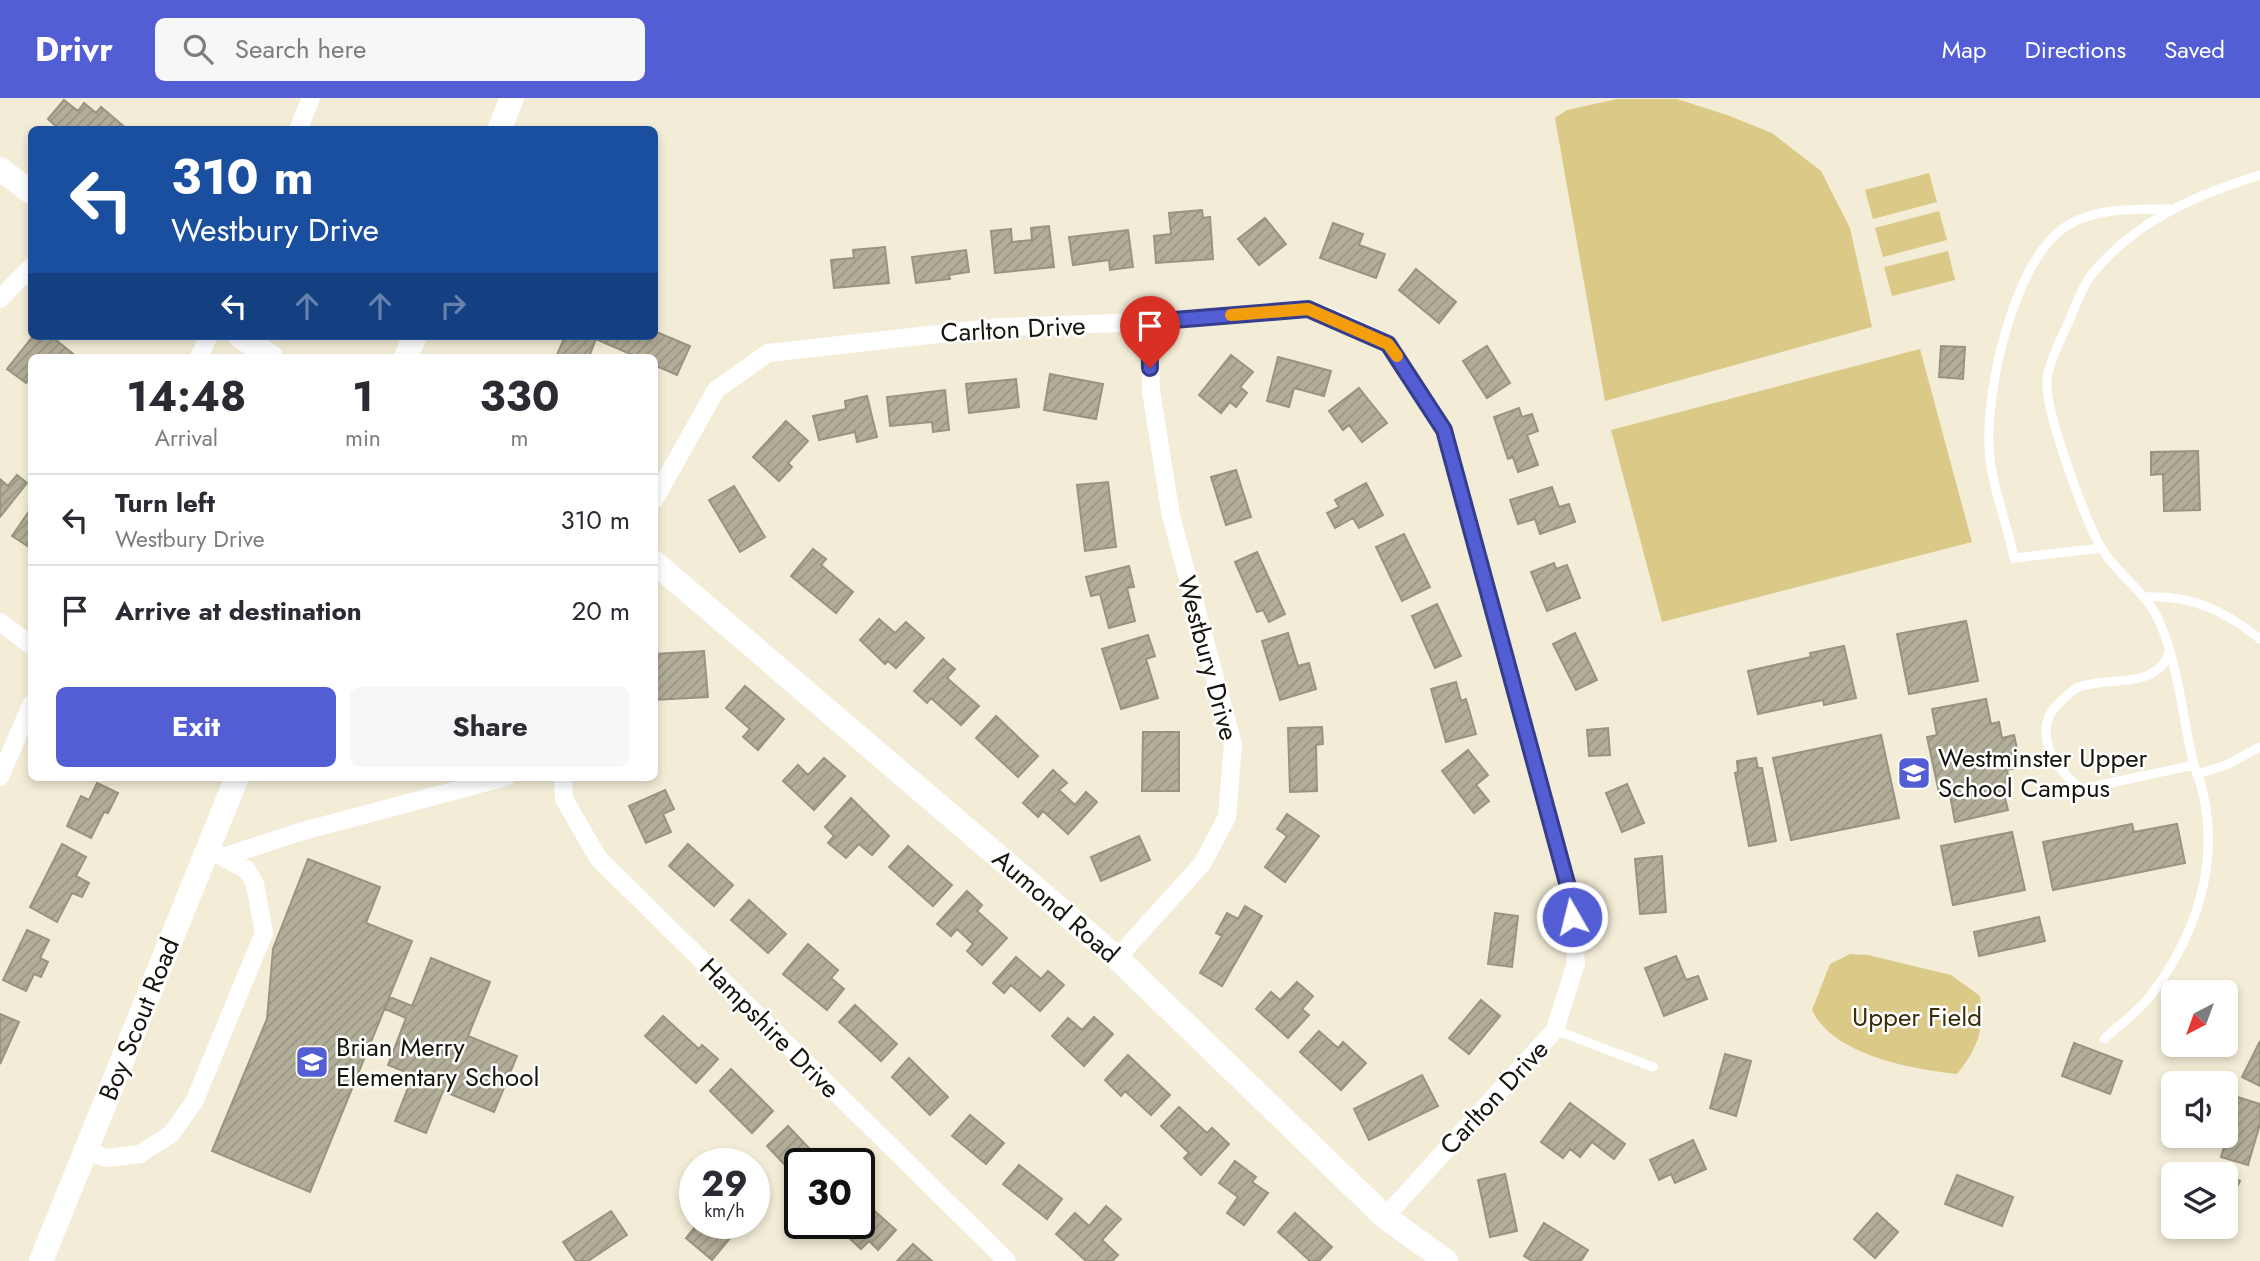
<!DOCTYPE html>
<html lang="en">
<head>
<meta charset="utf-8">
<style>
  body { margin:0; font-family:Jost,sans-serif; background:#f7f7f7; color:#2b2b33; height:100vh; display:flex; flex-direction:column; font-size:26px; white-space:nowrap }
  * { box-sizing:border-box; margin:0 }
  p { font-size:23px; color:#7c7c81 }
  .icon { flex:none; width:38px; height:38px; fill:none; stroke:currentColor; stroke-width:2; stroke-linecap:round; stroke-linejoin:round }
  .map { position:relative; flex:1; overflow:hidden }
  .sheet { position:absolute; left:28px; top:256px; width:630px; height:427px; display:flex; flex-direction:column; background:#fff; border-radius:10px; box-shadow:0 4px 10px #0003 }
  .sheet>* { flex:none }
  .hud { position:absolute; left:28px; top:28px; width:630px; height:214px; border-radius:10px; box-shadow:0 4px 10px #0003; background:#1a4fa0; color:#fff; overflow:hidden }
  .needle { width:46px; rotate:221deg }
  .controls { position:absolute; left:2161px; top:882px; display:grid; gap:14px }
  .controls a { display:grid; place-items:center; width:77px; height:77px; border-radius:10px; background:#fff; box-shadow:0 4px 10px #0003; font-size:35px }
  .speed { position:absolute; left:679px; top:1050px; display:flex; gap:14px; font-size:35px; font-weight:700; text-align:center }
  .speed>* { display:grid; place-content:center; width:91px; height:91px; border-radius:50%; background:#fff; box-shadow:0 4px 10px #0003; line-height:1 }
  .speed small { font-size:18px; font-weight:400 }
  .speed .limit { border:4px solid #111; border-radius:10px; background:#fff; color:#111 }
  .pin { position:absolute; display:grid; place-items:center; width:60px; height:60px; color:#fff; margin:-72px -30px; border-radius:50% 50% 50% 0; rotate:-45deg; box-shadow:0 0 7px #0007 }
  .pin .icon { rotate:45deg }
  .me { position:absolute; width:77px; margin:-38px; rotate:352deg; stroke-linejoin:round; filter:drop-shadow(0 0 5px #0008) }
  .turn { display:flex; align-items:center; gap:24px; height:147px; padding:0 28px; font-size:32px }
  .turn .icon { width:91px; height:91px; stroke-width:2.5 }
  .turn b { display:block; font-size:49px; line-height:60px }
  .lanes { display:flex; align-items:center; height:66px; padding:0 28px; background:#0003; justify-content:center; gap:35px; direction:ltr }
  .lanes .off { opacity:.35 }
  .eta { display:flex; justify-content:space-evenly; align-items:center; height:119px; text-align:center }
  .eta b { font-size:42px; font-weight:700; line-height:49px }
  .button { display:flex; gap:14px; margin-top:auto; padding:14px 28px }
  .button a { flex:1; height:80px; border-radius:10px; background:#535ed4; color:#fff; font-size:28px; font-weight:700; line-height:80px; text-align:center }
  .button a+a { background:#f7f7f7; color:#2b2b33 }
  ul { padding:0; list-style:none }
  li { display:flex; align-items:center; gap:21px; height:91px; padding:0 28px; border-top:2px solid #e1e1e2 }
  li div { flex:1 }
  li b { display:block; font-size:26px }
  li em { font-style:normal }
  header { display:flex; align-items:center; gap:42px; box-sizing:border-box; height:98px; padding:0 35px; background:#535ed4; color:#fff }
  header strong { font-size:33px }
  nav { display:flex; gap:38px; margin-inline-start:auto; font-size:24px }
  .search { width:490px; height:63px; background:#f7f7f7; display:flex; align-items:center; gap:18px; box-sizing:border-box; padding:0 24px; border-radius:10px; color:#7c7c81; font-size:26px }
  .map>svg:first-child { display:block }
  .park { fill:#dbc987 }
  .building { fill:url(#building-hatch); stroke:#99947f; stroke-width:2 }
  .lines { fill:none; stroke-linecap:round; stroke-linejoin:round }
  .lane { stroke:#fff; stroke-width:9 }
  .street { stroke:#fff; stroke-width:18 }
  .secondary { stroke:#fff; stroke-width:24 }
  .route-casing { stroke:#363d8a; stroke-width:18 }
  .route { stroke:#535ed4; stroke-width:12 }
  .slow { stroke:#f59e0b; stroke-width:12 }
  .labels { text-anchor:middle; stroke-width:5; stroke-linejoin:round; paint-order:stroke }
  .street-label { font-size:26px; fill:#17150e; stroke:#fff }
  .poi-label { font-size:26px; fill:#17150e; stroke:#fff; text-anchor:start }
  .park-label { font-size:26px; fill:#382f08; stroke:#fff }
</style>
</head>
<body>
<header>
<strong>Drivr</strong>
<div class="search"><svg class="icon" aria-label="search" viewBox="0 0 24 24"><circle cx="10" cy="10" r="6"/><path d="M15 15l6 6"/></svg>Search here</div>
<nav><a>Map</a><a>Directions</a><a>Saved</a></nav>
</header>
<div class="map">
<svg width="2260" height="1163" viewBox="0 0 2260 1163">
  <defs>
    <pattern id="building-hatch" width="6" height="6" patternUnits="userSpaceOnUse" patternTransform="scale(1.75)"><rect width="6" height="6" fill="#b3ae99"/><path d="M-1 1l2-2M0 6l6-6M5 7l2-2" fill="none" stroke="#999583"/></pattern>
  </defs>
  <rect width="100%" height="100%" fill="#f3edd7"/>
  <path class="park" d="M1617,1H1677L1727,17L1772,35L1821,73L1850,130L1872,229L1605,303L1555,20L1567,12Z
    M1929,75L1937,104L1873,121L1865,92Z
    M1939,113L1947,142L1883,159L1875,130Z
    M1948,153L1955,182L1892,198L1884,169Z
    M1920,251L1972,444L1662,524L1611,332Z
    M1850,856L1868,857L1951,877L1980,898C1985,931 1978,950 1957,976C1911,971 1833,957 1812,912L1830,866Z"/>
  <path class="building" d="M64,2L78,13L84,5L96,15L101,9L127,31L60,32L48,21Z
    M1202,112L1203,120L1210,119L1213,161L1156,165L1154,138L1171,136L1169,115Z
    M1265,120L1286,146L1259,167L1238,141Z
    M1333,125L1363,136L1359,147L1385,156L1376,180L1320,160Z
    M1049,128L1054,169L995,175L991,133L1011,131L1012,144L1032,142L1031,130Z
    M1128,132L1133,169L1110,172L1109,162L1073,167L1069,139Z
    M885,149L889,185L834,190L831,162L854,160L853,152Z
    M966,152L969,174L949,177L950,181L916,185L912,159Z
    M1416,171L1456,204L1439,225L1399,192Z
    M654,233L690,248L677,277L654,267V259H637L596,241L589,259H556L565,238H654Z
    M33,238H51L77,259H32V278L26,285L7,271Z
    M1487,248L1510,285L1487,300L1463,263Z
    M1941,248L1965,249L1963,281L1939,279Z
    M1231,257L1253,274L1240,289L1247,295L1236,309L1230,304L1221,315L1199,297Z
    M1278,259L1331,273L1324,298L1294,290L1289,309L1267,303Z
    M1050,276L1103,286L1096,321L1044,312Z
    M1016,281L1019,309L969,315L966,286Z
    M1359,290L1387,325L1362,344L1349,327L1343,332L1329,313Z
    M945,292L949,332L933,334L932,324L890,328L887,299Z
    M867,298L877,339L857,344L855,334L819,342L813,318L846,311L845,303Z
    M1519,310L1522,319L1532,316L1538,333L1527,337L1538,367L1518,374L1513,359L1508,361L1494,319Z
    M786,323L808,343L788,365L792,369L779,383L753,359Z
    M2198,353L2200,412L2164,413L2163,376L2151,377V354Z
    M1236,372L1251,419L1226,427L1211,379Z
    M17,377L27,385L0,419V381L8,388Z
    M1108,384L1116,449L1085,453L1077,387Z
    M1366,385L1383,417L1359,430L1353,420L1335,430L1327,415L1339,409L1335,402Z
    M734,388L765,439L740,454L709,402Z
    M1552,389L1559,409L1569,406L1575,424L1540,436L1535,421L1518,426L1510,402Z
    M32,409V451L12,438Z
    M1404,436L1430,489L1402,503L1376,449Z
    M813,451L826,461L821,467L853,494L836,515L791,478Z
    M1257,454L1285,516L1269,524L1263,512L1257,514L1235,464Z
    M1554,465L1556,471L1567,467L1580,500L1547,513L1531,474Z
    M1129,468L1134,489L1127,490L1135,523L1109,530L1100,496L1091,498L1086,479Z
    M1437,506L1461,558L1435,570L1412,518Z
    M879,521L895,535L906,524L924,540L896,570L888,563L885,566L860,542Z
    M1966,523L1978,583L1909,596L1897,536Z
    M1288,535L1298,568L1309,565L1316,591L1280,602L1262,543Z
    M1575,535L1597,582L1576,592L1553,546Z
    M1148,537L1155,558L1146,561L1158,600L1121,611L1102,551Z
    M1844,548L1856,600L1824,607L1823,602L1758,616L1748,573L1811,559L1810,555Z
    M704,553L708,599L654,602V556Z
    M943,561L955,571L947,580L979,608L961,627L931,600L927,605L914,593Z
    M1456,584L1461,603L1466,601L1476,636L1446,644L1431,591Z
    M745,588L784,621L758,652L743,639L750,631L726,610Z
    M1986,601L1991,626L1999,624L2002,640L2014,637L2021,669L2007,672L2010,685L2002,688L2008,712L1955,724L1950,697L1940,699L1927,639L1937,637L1932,611Z
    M996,618L1038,658L1018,679L976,640Z
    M1322,629L1323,646L1316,647L1317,693L1290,694L1288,630Z
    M1608,630L1610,657L1589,658L1587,632Z
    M1143,634H1179V693H1142Z
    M1881,637L1899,720L1791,742L1773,660Z
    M1468,652L1488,677L1476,687L1489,703L1474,715L1442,673Z
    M824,660L845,678L814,712L783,683L798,667L808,677Z
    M1756,660L1758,670H1762L1776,743L1749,748L1735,675L1738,674L1737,663Z
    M1053,672L1067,685L1059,692L1075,707L1086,694L1097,704L1068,736L1043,713L1038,719L1023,705Z
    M97,685L118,695L108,715L104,714L91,740L67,728L81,698L89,702Z
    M1627,686L1644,725L1622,734L1606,695Z
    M665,692L674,711L663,716L671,734L646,745L629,708Z
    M851,700L889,738L872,757L859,746L846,760L828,745L834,738L825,729Z
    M1287,716L1319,738L1285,784L1265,769L1287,738L1277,731Z
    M2132,726L2134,734L2177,726L2185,765L2053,792L2043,744Z
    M2012,734L2025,792L1953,807L1941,748Z
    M1139,738L1150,762L1101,783L1091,759Z
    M62,746L86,759L76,778L89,785L82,799L72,795L57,824L30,809Z
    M688,746L733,787L714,808L669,768Z
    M908,748L952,787L933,808L889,769Z
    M1662,758L1666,814L1640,816L1635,761Z
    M308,761L380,789L366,825L412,843L310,1094L212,1053L267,921L273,851Z
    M967,793L982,807L977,813L1007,840L982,867L967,853L973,846L957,831L951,838L937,826Z
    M749,802L786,836L768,855L731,822Z
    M1245,808L1262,818L1222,888L1200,875L1222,838L1216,835L1227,815L1238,821Z
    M1495,815L1518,818L1512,869L1488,866Z
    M2039,819L2045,843L1979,858L1974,834Z
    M27,832L49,842L40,860L48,864L41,879L34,876L26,893L3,882Z
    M808,846L838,872L831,880L844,891L827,912L783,876Z
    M1676,858L1686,882L1698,878L1707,901L1664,918L1645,870Z
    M1016,859L1041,881L1048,873L1064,887L1040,913L1011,887L1004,895L993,885Z
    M431,860L490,884L468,938L517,958L494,1014L443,993L426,1035L395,1023L413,977L388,967L406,920L385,911L390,899L412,908Z
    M1297,884L1313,898L1302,911L1309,917L1288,940L1256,911L1271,894L1280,902Z
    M1481,902L1500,918L1469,956L1449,940Z
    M855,907L897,946L881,963L839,924Z
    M0,916L19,924L0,966Z
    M663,918L699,951L702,947L718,961L696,985L645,938Z
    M1094,919L1113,936L1084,968L1052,938L1068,920L1082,932Z
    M1319,933L1338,950L1343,944L1366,965L1341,992L1300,954Z
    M2260,943V988L2242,979Z
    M2074,945L2122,963L2110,996L2062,978Z
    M1725,956L1751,963L1736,1018L1710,1010Z
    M1128,957L1170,997L1151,1017L1125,993L1121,998L1105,982Z
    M909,960L948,999L930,1017L892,979Z
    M731,971L773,1013L752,1035L710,993Z
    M1422,977L1438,1008L1369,1042L1354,1011Z
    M2228,996L2260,1006V1026L2248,1067L2221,1059L2232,1020L2226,1019Z
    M1570,1005L1625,1046L1614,1061L1592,1044L1580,1059L1570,1051L1563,1060L1541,1044Z
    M1179,1009L1207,1035L1212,1030L1229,1046L1201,1077L1184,1060L1189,1055L1161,1028Z
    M970,1017L1004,1045L986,1066L952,1038Z
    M788,1028L824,1066H800V1083L767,1048Z
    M1693,1042L1706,1071L1675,1085L1671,1076L1659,1082L1650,1062Z
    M1235,1063L1256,1079L1252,1084L1268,1095L1244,1127L1227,1115L1238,1099L1219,1085Z
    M1019,1067L1062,1101L1047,1121L1003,1086Z
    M2215,1070L2240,1083L2226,1110V1076H2213Z
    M1505,1076L1517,1133L1490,1139L1478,1082Z
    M1957,1077L2013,1099L2002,1128L1945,1106Z
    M859,1099L896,1132L878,1152L869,1143L861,1151L850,1141L858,1132L850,1125H859Z
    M1106,1108L1121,1121L1102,1142L1118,1157L1112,1163H1086L1056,1136L1075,1115L1089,1128Z
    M611,1113L627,1137L588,1163H576L563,1144Z
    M1295,1115L1332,1149L1319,1163H1310L1278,1134Z
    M1877,1115L1898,1134L1875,1160L1854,1141Z
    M698,1125L709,1132L715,1125L731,1139L712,1162L686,1140Z
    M1544,1125L1588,1152L1581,1163H1532L1524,1158Z
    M913,1146L932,1163H897Z"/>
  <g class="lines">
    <path class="lane" d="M2101,450L2014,460C2007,424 1991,387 1989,350C1986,291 2013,169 2061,132C2090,109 2136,111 2170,111
      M2145,499C2191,497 2224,512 2260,541
      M2169,555C2156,592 2110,578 2079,589C2073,591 2067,598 2062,602C2029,631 2053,670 2082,691L2194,667C2182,620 2179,567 2159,523C2146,493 2116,476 2100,448C2085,420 2044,312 2047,282C2049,263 2060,244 2067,227C2075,211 2081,189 2093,175C2135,123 2198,96 2260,77
      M2198,676L2226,667L2260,649
      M1555,932L1653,969
      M2104,941C2119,927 2138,914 2151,897C2201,831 2226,747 2194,667"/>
    <path class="street" d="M298,32L311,0
      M0,201L32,168
      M199,259L209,238
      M654,402L716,292L768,255L1001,229L1149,224L1308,211L1343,224L1388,246L1444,332L1570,796L1576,865L1555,932L1385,1119
      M0,524L32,548
      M0,679L32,605
      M563,679L564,701L598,760L1007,1163
      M223,759L303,733L506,679
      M1117,860L1202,766L1227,719L1233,646L1171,418L1151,293L1149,224
      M86,1053L107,1060L140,1056L171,1036L194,1004L264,835L255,786L247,772L208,751"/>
    <path class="secondary" d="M499,32L512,0
      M0,71L32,95
      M240,238L271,259
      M406,259L415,238
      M654,464L1117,860L1385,1119L1446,1163
      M41,1163L237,679"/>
  </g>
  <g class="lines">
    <defs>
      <path id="route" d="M1150,270L1149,224L1308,211L1388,246L1444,332L1570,796L1572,819"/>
    </defs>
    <use href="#route" class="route-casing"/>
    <use href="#route" class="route"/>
    <path class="slow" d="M1231,217L1308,211L1388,246L1397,258"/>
  </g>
  <defs>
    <symbol id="school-square" viewBox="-11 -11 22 22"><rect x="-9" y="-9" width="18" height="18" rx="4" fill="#535ed4" stroke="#fff"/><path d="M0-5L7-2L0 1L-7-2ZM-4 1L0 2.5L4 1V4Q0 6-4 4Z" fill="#fff"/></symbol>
  </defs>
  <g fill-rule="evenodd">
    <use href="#school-square" x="1895" y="656" width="38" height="38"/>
    <use href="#school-square" x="293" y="945" width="38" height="38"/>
  </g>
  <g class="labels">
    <g class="street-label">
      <text transform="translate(1013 231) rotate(-3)" y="9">Carlton Drive</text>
      <text transform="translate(1208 560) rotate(75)" y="9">Westbury Drive</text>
      <text transform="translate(1056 808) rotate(41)" y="9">Aumond Road</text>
      <text transform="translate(139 921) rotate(-68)" y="9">Boy Scout Road</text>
      <text transform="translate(770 930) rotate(45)" y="9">Hampshire Drive</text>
      <text transform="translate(1494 999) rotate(-47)" y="9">Carlton Drive</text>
    </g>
    <g class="poi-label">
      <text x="1938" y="669">Westminster Upper<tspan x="1938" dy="30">School Campus</tspan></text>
      <text x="336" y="958">Brian Merry<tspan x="336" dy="30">Elementary School</tspan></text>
    </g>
    <g class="park-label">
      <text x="1917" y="928">Upper Field</text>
    </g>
  </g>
</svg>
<div class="controls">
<a><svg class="needle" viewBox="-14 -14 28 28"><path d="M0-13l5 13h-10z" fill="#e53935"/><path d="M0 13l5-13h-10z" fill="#7c7c81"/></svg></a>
<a><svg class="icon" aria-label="sound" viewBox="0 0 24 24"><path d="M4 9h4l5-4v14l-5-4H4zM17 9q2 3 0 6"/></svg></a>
<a><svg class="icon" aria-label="layers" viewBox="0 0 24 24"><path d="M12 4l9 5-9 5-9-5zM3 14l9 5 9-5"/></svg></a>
</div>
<div class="speed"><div>29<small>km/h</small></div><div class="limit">30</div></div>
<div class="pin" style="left:1150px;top:270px;background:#d93025"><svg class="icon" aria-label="arrive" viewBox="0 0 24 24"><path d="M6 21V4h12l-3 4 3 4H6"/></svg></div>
<svg class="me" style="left:1572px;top:819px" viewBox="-20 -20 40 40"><circle r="17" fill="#535ed4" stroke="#fff" stroke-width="3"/><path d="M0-11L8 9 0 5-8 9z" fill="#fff"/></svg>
<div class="hud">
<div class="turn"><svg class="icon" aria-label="left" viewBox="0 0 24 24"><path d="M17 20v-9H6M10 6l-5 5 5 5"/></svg><div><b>310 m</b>Westbury Drive</div></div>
<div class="lanes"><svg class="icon" aria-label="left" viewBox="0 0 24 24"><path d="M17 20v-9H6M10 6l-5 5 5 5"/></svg><svg class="icon off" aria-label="ahead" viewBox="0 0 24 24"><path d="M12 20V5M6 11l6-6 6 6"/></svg><svg class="icon off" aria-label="ahead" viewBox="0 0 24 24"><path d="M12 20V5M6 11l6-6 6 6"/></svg><svg class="icon off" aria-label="right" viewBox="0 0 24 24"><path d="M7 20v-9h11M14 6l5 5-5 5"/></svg></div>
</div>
<section class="sheet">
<div class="eta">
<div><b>14:48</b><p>Arrival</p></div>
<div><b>1</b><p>min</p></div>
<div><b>330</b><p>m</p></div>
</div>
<ul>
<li><svg class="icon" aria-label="left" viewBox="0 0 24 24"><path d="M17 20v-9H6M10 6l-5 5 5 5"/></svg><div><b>Turn left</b><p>Westbury Drive</p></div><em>310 m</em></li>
<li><svg class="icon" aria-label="arrive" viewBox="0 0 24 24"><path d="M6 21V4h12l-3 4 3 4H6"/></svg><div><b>Arrive at destination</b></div><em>20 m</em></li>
</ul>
<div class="button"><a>Exit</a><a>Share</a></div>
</section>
</div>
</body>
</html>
